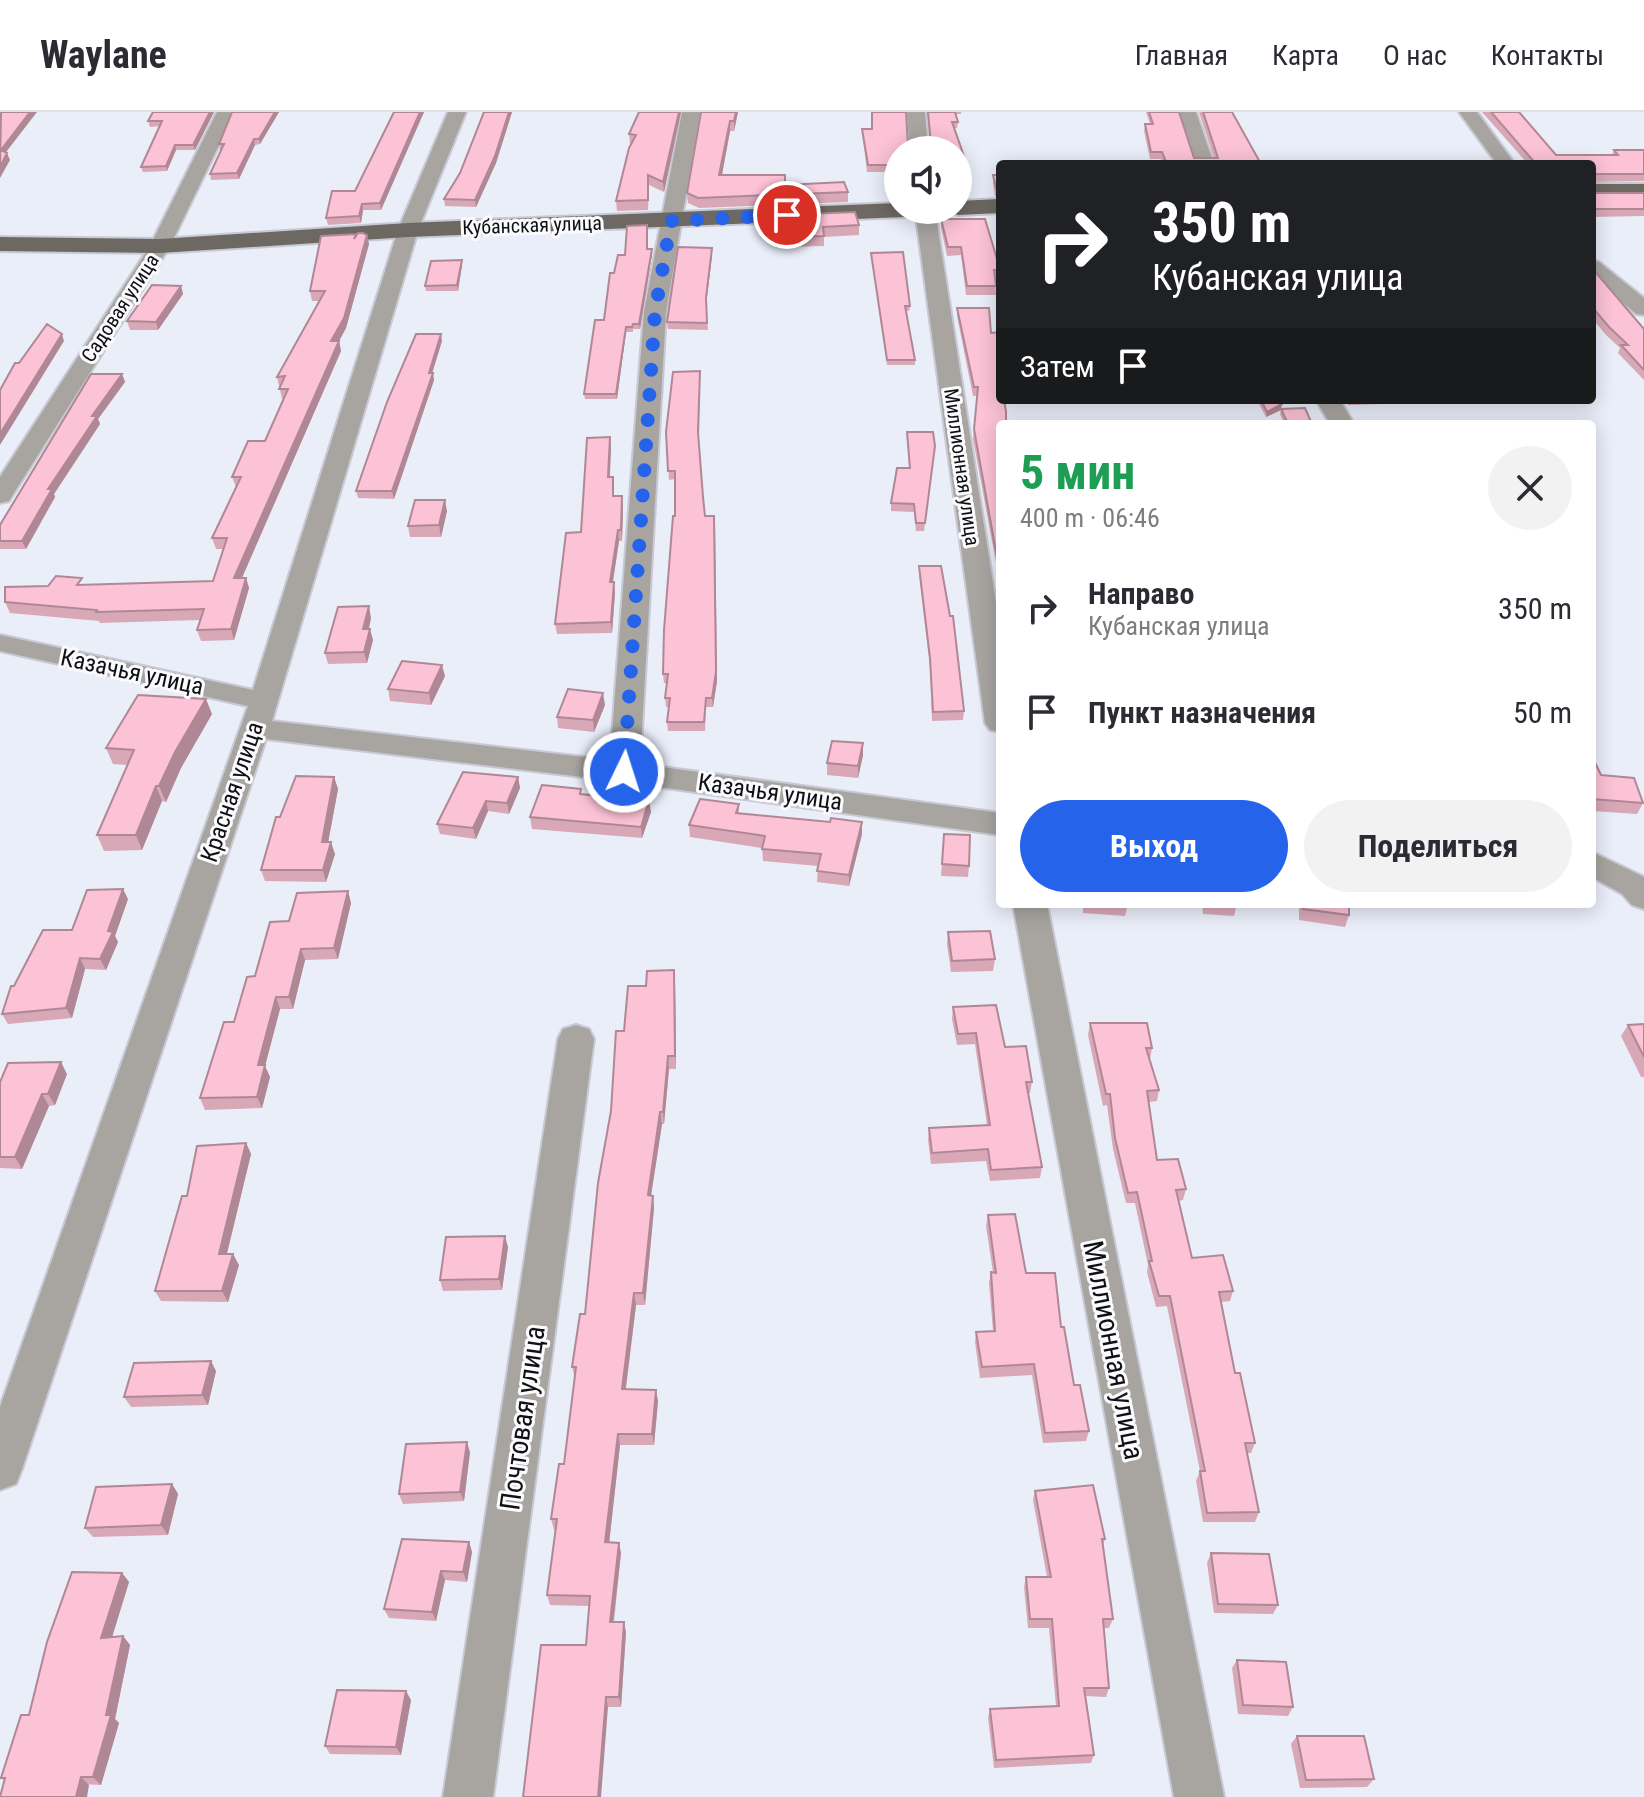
<!DOCTYPE html>
<html lang="ru">
<head>
<meta charset="utf-8">
<style>
  body { margin:0; font-family:"Roboto Condensed",sans-serif; background:#f2f2f3; color:#2b2b33; height:100vh; display:flex; flex-direction:column; font-size:30px; white-space:nowrap }
  * { box-sizing:border-box; margin:0 }
  p { font-size:26px; color:#7c7c81 }
  .icon { flex:none; width:44px; height:44px; fill:none; stroke:currentColor; stroke-width:2; stroke-linecap:round; stroke-linejoin:round }
  .map { position:relative; flex:1; overflow:hidden }
  .drawer { position:absolute; left:996px; top:308px; width:600px; height:488px; display:flex; flex-direction:column; background:#fff; border-radius:8px; box-shadow:0 4px 20px #0003 }
  .drawer>* { flex:none }
  .banner { position:absolute; left:996px; top:48px; width:600px; height:244px; border-radius:8px; box-shadow:0 4px 20px #0003; background:#202124; color:#fff; overflow:hidden }
  .fabs { position:absolute; left:884px; top:24px; display:grid; gap:16px }
  .fabs a { display:grid; place-items:center; width:88px; height:88px; border-radius:50%; background:#fff; box-shadow:0 4px 20px #0003; font-size:40px }
  .pin { position:absolute; display:grid; place-items:center; width:68px; height:68px; color:#fff; margin:-34px; border:4px solid #fff; border-radius:50%; box-shadow:0 2px 8px #0007 }
  .me { position:absolute; width:88px; margin:-44px; rotate:4deg; stroke-linejoin:round; filter:drop-shadow(0 0 6px #0008) }
  .turn { display:flex; align-items:center; gap:28px; height:168px; padding:0 24px; font-size:36px }
  .turn .icon { width:104px; height:104px; stroke-width:2.5 }
  .turn b { display:block; font-size:56px; line-height:68px }
  .then { display:flex; align-items:center; height:76px; padding:0 24px; background:#0003; gap:16px; font-size:30px }
  .round { display:grid; place-items:center; flex:none; width:84px; height:84px; border-radius:42px; background:#f2f2f3 }
  .headline { display:flex; align-items:center; justify-content:space-between; height:136px; padding:0 24px }
  h1 { font-size:48px; font-weight:700; line-height:60px; color:#1e9e55 }
  .primary-button { display:flex; gap:16px; margin-top:auto; padding:16px 24px }
  .primary-button a { flex:1; height:92px; border-radius:48px; background:#2563eb; color:#fff; font-size:32px; font-weight:700; line-height:92px; text-align:center }
  .primary-button a+a { background:#f2f2f3; color:#2b2b33 }
  ul { padding:0; list-style:none }
  li { display:flex; align-items:center; gap:24px; height:104px; padding:0 24px }
  li div { flex:1 }
  li b { display:block; font-size:30px }
  li em { font-style:normal }
  header { display:flex; align-items:center; gap:48px; box-sizing:border-box; height:112px; padding:0 40px; background:#fff; border-bottom:2px solid #e1e1e2 }
  header strong { font-size:38px }
  nav { display:flex; gap:44px; margin-inline-start:auto; font-size:28px }
  .map>svg:first-child { display:block }
  .lines { fill:none; stroke-linecap:round; stroke-linejoin:round }
  .minor-casing { stroke:#c7cad4; stroke-width:4 }
  .major-casing { stroke:#c7cad4; stroke-width:4 }
  .minor { fill:#a8a5a1; fill-rule:evenodd }
  .major { fill:#6e6862; fill-rule:evenodd }
  .wall { fill:#d8a8b7 }
  .shaded-wall { fill:#b08895 }
  .building { fill:#fbc3d5; stroke:#b08895; stroke-width:2 }
  .route { stroke:#2563eb; stroke-width:14; stroke-dasharray:0 25.2 }
  .labels { text-anchor:middle; stroke-width:6; stroke-linejoin:round; paint-order:stroke }
  .far-street-label { font-size:20px; fill:#0e1013; stroke:#fbfbfd }
  .street-label { font-size:24px; fill:#0e1013; stroke:#fbfbfd }
  .near-street-label { font-size:28px; fill:#0e1013; stroke:#fbfbfd }
</style>
</head>
<body>
<header>
<strong>Waylane</strong>
<nav><a>Главная</a><a>Карта</a><a>О нас</a><a>Контакты</a></nav>
</header>
<div class="map">
<svg width="1644" height="1685" viewBox="0 0 1644 1685">
  <rect width="100%" height="100%" fill="#eaeef9"/>
  <g class="lines">
    <defs>
      <path id="minor" d="M217,0H235L170,134L12,384L9,389L0,391V365L150,134Z
        M448,0H466L418,118L272,609L610,648L644,200L682,0H700L666,200L640,652L1000,701V723L624,670L266,627L22,1357L16,1372L0,1378V1295L248,594L0,539V523L253,578L398,118Z
        M907,0H925L928,38H910Z
        M1178,0H1196L1214,52H1196Z
        M1459,0H1477L1515,52H1497Z
        M915,98H935L1000,517V620L990,618L985,611Z
        M1592,148L1599,150L1644,186V203L1636,202L1592,164Z
        M1316,288H1340L1354,312H1330Z
        M1592,740L1644,765V797L1632,793L1622,782L1592,765Z
        M1013,792H1047L1224,1685H1174Z
        M576,913L589,917L594,927L493,1685H443L558,927L563,917Z"/>
      <path id="major" d="M1592,72H1644V86H1592Z
        M1000,87V101L958,103L947,98H958V89Z
        M898,91V98H916L912,103L904,105L408,125L160,141L0,139V125L160,127L408,111Z"/>
    </defs>
    <use href="#minor" class="minor-casing"/>
    <use href="#major" class="major-casing"/>
    <use href="#minor" class="minor"/>
    <use href="#major" class="major"/>
  </g>
  <path class="wall" d="M214,0L195,38H176L167,59L143,60L141,55L160,14L150,15L148,9Z
    M279,0L260,32L255,33L239,67L211,68L210,62L222,38H220L219,32Z
    M394,0H424L381,98H363L361,111L328,113L326,106L355,79Z
    M484,0H512L496,51L476,95L445,94L444,87L460,61Z
    M681,0L664,80L649,73L648,98L617,99L616,89L631,32H630L629,22Z
    M701,0H738L734,19H730L722,63H785L786,73L848,80V90L699,96L688,91L687,81Z
    M927,0H961V2H956L958,10L957,16H955L970,61V67H958V38H898V60H867L862,17L908,34L930,33Z
    M1146,0H1179L1194,46H1214L1199,0H1232L1261,52H1163L1161,47H1150L1144,19L1145,12H1150Z
    M1482,0H1519L1556,43H1612L1614,38H1644V69L1592,70V52H1528Z
    M993,63H1000V86L995,84L993,71Z
    M1592,79L1595,81H1644V104L1592,105Z
    M785,103L859,113V123L824,125V134L787,135Z
    M941,107L1000,157V167H995L996,183H966L961,143L947,144L941,116Z
    M356,125L369,132L346,216L339,229L341,239L242,466H246L249,476L234,528L201,529L197,518L200,508L100,511L99,509L10,501L5,490L85,473L213,469L223,437H216L212,426L236,375L232,365L265,329L284,287H282L277,265L319,189H312L310,179Z
    M712,136V143L706,192L708,218L668,217L667,210Z
    M647,137L652,142L640,217H633V220H626L617,287H585L584,282L604,208L614,161L625,143Z
    M871,141L910,194L909,199H906L915,248V253H887Z
    M462,148V153L458,179H426L425,174Z
    M1592,156L1644,217V268L1618,241L1620,236L1606,223L1592,206Z
    M181,174L183,182L158,218H130L127,209Z
    M957,196L991,221L1000,220V472L973,327L977,284H973L957,204Z
    M442,229L432,261L434,268L394,387L358,386L356,379Z
    M122,262L125,270L98,307L100,312L54,382L55,385L26,437H0V413Z
    M700,267L699,328L717,569L713,595H706L705,619H668L667,610L669,595H666L665,586L667,571H664L663,562L675,404V367L669,368L666,320Z
    M1257,288H1281V297L1312,312H1284L1280,302L1281,298L1266,305Z
    M1346,288H1380L1379,292L1348,293Z
    M907,320L935,334L924,419H916L914,400L891,399V391L909,356Z
    M610,325L611,336L610,365H613L614,384L623,394L622,429H619L613,470H614L615,481L612,521L557,522L555,512Z
    M447,399L441,425H410L408,414Z
    M919,454L964,599L963,608L932,609L930,555L919,463Z
    M371,506L369,517L373,528L367,551L328,552L325,541Z
    M445,564L431,593L390,589L388,577Z
    M605,593L594,620L558,616L557,605Z
    M212,602L181,656L166,690L162,689L142,738L104,739L97,723L128,653L113,652L106,636Z
    M863,643L858,666L827,663V651Z
    M1592,644L1601,663L1643,691L1637,702L1592,699Z
    M334,665L338,677L328,730L335,742L326,770L265,769L261,758L280,705Z
    M518,665L520,676L509,702L488,699L476,727L440,722L437,712Z
    M582,682L651,700L642,726L532,717L530,705Z
    M739,692V702L830,710H862V722L849,774L817,770L818,754L763,749L762,736L690,725L689,713Z
    M944,722L969,754L968,765L941,764Z
    M348,779L351,791L338,847L305,848L293,897H280L265,954L270,965L262,996L205,998L200,986L255,864Z
    M128,787L115,824L118,830L106,858L85,857L72,906L8,912L2,902L14,874L72,818Z
    M1083,792H1128L1125,804L1083,801Z
    M1202,792H1237L1234,804L1203,802Z
    M1299,792H1349V803L1345,815L1299,808Z
    M948,820L995,847L993,859L951,860L947,832Z
    M674,858L675,871L676,957H669L664,1012H662L651,1084H653L654,1096L645,1193H636L626,1277L658,1289L654,1333H620L609,1431L621,1441L614,1510L626,1520L621,1595H608L586,1533L589,1494L550,1493L547,1483L556,1418H554L551,1407L564,1352L575,1266L572,1255L585,1202L611,999L624,919L646,874Z
    M953,895L1005,935L1032,970L1030,981H1028L1042,1055L1040,1066L990,1069L986,1049L931,1052L928,1028L929,1016L987,1013L975,932L957,933L952,907Z
    M1090,911L1152,936L1150,947L1159,978L1157,989L1149,990L1157,1048L1186,1077L1183,1088L1179,1089L1192,1146L1233,1179L1230,1189L1221,1190L1235,1261L1255,1331L1251,1341H1247L1259,1400L1255,1410H1203L1196,1369L1200,1359L1167,1194L1156,1195L1147,1160L1148,1153L1135,1091H1126L1113,1037L1107,993L1103,994L1088,923Z
    M1644,912V965H1641L1621,924L1628,913Z
    M67,962L55,993L49,994L22,1057L0,1056V970Z
    M246,1031L251,1042L227,1142L239,1153L228,1190L161,1189L155,1179L187,1084Z
    M988,1103L1061,1215L1074,1273L1089,1319L1086,1329L1043,1331L1032,1263L980,1266L975,1230L976,1220L993,1219L989,1171L991,1160H993L986,1114Z
    M508,1135L502,1178L443,1179L440,1168Z
    M216,1259L208,1293L131,1295L124,1285Z
    M470,1340L464,1389L403,1392L399,1382Z
    M172,1372L178,1382L168,1423L93,1425L85,1416Z
    M1035,1379L1105,1427L1103,1433L1113,1507L1109,1516H1104L1109,1576L1106,1585L1086,1584L1094,1643L1091,1651L994,1656L988,1606L990,1597L1056,1594L1049,1516H1028L1024,1475L1026,1465H1047L1033,1388Z
    M469,1430L472,1440L467,1470L445,1468L436,1509L389,1506L384,1497Z
    M1211,1441L1278,1493L1273,1502L1214,1501L1207,1451Z
    M122,1461L129,1470L112,1525L123,1524L130,1533L115,1607L119,1611L101,1673L4,1668L1,1666L29,1603Z
    M1237,1548L1293,1595L1288,1604L1238,1602L1232,1556Z
    M411,1588L401,1643L330,1642L325,1634Z
    M1297,1624L1374,1667L1367,1675L1300,1676L1291,1632Z"/>
  <path class="shaded-wall" d="M30,0H37L3,44L1,38Z
    M210,0H214L195,38L193,33Z
    M275,0H279L260,32L259,27Z
    M420,0H424L381,98L380,91Z
    M509,0H512L496,51L476,95L475,88Z
    M679,0H681L664,80L663,70Z
    M736,0H738L734,19V9Z
    M730,9V19L720,73L719,63Z
    M254,27L255,33L239,67L237,61Z
    M175,33L176,38L167,59L166,54Z
    M7,41L10,48L0,66V55Z
    M362,92L363,98L361,111L359,104Z
    M367,123L369,132L346,216L339,229L341,239L237,477L234,466L331,229Z
    M712,136V143L706,193V186Z
    M652,137V142L640,217L639,212Z
    M462,148V153L458,179L457,173Z
    M181,174L183,182L158,218L156,210Z
    M626,215V220L617,287L616,282Z
    M62,222L64,229L0,333V322Z
    M441,222L442,229L430,268L429,261Z
    M433,261L434,268L394,387L392,379Z
    M122,262L125,270L98,307L100,312L54,382L55,385L26,437L22,429L48,377L92,304Z
    M1282,292L1281,298L1266,305L1267,300Z
    M610,325L611,336L609,375L608,365Z
    M622,384L623,394L622,429L621,418Z
    M445,388L447,399L441,425L439,413Z
    M715,412L717,569L713,595L712,586Z
    M618,418L619,429L611,481L610,470Z
    M246,466L249,476L234,528L231,517Z
    M614,470L615,481L612,521L611,510Z
    M369,494L371,506L366,529L363,517Z
    M370,517L373,528L367,551L364,540Z
    M442,553L445,564L431,593L429,581Z
    M603,581L605,593L594,620L593,608Z
    M206,587L212,602L181,656L166,690L159,674L175,640Z
    M863,631V643L858,666V654Z
    M334,665L338,677L326,742L322,730Z
    M518,665L520,676L509,702L507,691Z
    M156,674L162,689L142,738L136,723Z
    M649,688L651,700L642,726L641,715Z
    M486,689L488,699L476,727L473,716Z
    M862,710V722L849,774V763Z
    M331,730L335,742L326,770L323,758Z
    M123,777L128,787L115,824L118,830L106,858L100,847L108,819Z
    M348,779L351,791L338,847L334,836Z
    M301,837L305,848L293,897L289,885Z
    M80,846L85,857L72,906L66,896Z
    M674,858L675,871L676,957L675,944Z
    M276,885L280,897L265,954L270,965L262,996L257,985L258,953Z
    M668,944L669,957L664,1012L663,1000Z
    M61,950L67,962L55,993L48,982Z
    M42,982L49,994L22,1057L15,1045Z
    M660,1000L662,1012L649,1096L648,1083Z
    M246,1031L251,1042L224,1153L219,1142Z
    M653,1084L654,1096L645,1193L643,1181Z
    M505,1124L508,1135L502,1178L499,1167Z
    M233,1142L239,1153L228,1190L222,1179Z
    M634,1181L636,1193L624,1289L622,1277Z
    M211,1249L216,1259L208,1293L202,1283Z
    M656,1278L658,1289L654,1333L652,1322Z
    M618,1322L620,1333L608,1441L605,1430Z
    M467,1330L470,1340L464,1389L460,1380Z
    M172,1372L178,1382L168,1423L161,1413Z
    M469,1430L472,1440L467,1470L463,1460Z
    M619,1431L621,1441L612,1520L610,1510Z
    M441,1459L445,1468L436,1509L432,1500Z
    M122,1461L129,1470L109,1535L101,1526Z
    M624,1510L626,1520L621,1595L619,1585Z
    M123,1524L130,1533L115,1607L119,1611L101,1673L93,1665Z
    M406,1579L411,1588L401,1643L396,1635Z
    M606,1585L608,1595L601,1685H598Z
    M81,1665L89,1673L87,1685H76Z"/>
  <path class="building" d="M1,0H30L1,38L7,41L0,55Z
    M153,0H210L193,33H175L166,54L141,55L162,9H148Z
    M232,0H275L259,27H254L237,61L210,62L224,32H219Z
    M394,0H420L380,91L362,92L359,104L326,106L332,79H355Z
    M484,0H509L495,44L475,88L444,87L460,61Z
    M639,0H679L663,70L648,63V88L616,89L629,36L636,23L629,22Z
    M701,0H736L734,9H730L719,63H785V73L844,70L848,80L698,86L687,81Z
    M872,0H906L908,34L931,33L928,0H955L958,10H952L970,61H958V38H898V53H868L862,17H872Z
    M1149,0H1179L1194,46H1218L1203,0H1232L1261,52H1167L1162,40H1151L1145,12H1153Z
    M1491,0H1519L1556,43H1618L1614,38H1644V62H1592V70V52H1536Z
    M993,63H1000V77L996,76Z
    M1592,79L1595,81H1644V97H1592Z
    M855,100L859,113L823,115L824,124L786,125L785,103Z
    M941,107H985L1000,157V158H994L996,174H967L961,135H948Z
    M647,113V137H652L639,212H633L632,215H626L616,282H584L595,208H604L610,161H614L618,143H625L627,114Z
    M358,121H363L367,123L344,206L331,229H339L234,466H246L231,517L197,518L204,497L96,500L97,498L5,490V475L48,474L56,464L82,466L77,473L213,469L227,426H212L241,365H232L248,329H265L288,277H279L285,264L277,265L325,179H310L321,124L356,122L354,127Z
    M678,135L712,136L706,186L707,211L667,210Z
    M903,140L910,194H905L915,248H887L871,141Z
    M462,148L457,173L425,174L431,149Z
    M1592,156L1644,217V258L1621,233H1628L1609,215L1592,195Z
    M152,173L181,174L156,210L127,209Z
    M957,196H989L991,221L1000,220V252H999L1000,288H1004L1006,299V312H1000V462L974,317L978,275H974Z
    M47,212L62,222L0,322V278L15,251H19Z
    M416,222H441L429,261H433L392,379H356L387,290Z
    M700,259L698,320L703,385L705,404H714L716,560L712,586H706L704,610H667L670,586H665L668,562H663L664,518L673,404H675V359H668L666,320L673,260Z
    M91,262H122L92,304H97L48,377H52L22,429H0V413Z
    M1261,288H1281L1282,292L1267,300Z
    M1305,296L1312,312H1288L1281,297Z
    M907,320H933L935,334L925,411H916L914,392L891,391L897,356H910Z
    M610,325L608,365H613V384H622L621,418H618L610,470H614L611,510L555,512L566,421L581,420L587,326Z
    M415,388H445L439,413L408,414Z
    M919,454H941L950,504H953L964,599L933,600L930,546Z
    M369,494L363,517H370L364,540L325,541L338,495Z
    M402,549L442,553L429,581L388,577Z
    M568,577L603,581L593,608L557,605Z
    M138,583L206,587L175,640L159,674H156L136,723H97L134,638L106,636Z
    M832,629L863,631L858,654L827,651Z
    M1592,644L1601,663L1634,666L1643,691L1592,687Z
    M463,660L518,665L507,691L486,689L473,716L437,712Z
    M296,664L334,665L322,730H331L323,758H261L276,705H280Z
    M542,673L581,677L580,682L649,688L641,715L530,705Z
    M700,687L739,692L736,701L830,710L831,706L862,710L849,763L817,759L821,742L762,737L765,724L689,713Z
    M944,722L970,723L969,754L942,752Z
    M123,777L108,819L113,820L100,847L80,846L66,896L2,902L11,874H14L43,818H72L87,778Z
    M348,779L334,836L301,837L289,885H276L258,953H265L257,985L200,986L224,910H234L247,865L255,864L270,810L289,809L297,781Z
    M1303,792H1349V803L1303,797Z
    M990,819L995,847L952,849L948,820Z
    M674,858L675,944H668L663,1000H660L648,1083L653,1084L643,1181H634L622,1277L656,1278L652,1322H618L605,1430L619,1431L610,1510H624L619,1585H606L598,1685H523L541,1533H586L590,1484L547,1483L557,1407H551L559,1352H564L576,1255H572L580,1202H585L598,1071L611,999L616,919H624L628,874H646L647,859Z
    M996,893L1005,935L1026,934L1032,970H1026L1042,1055L991,1058L988,1037L932,1041L929,1016L990,1013L976,921L958,922L953,895Z
    M1090,911H1147L1152,936H1146L1159,978L1147,979L1157,1048L1178,1047L1186,1077L1176,1078L1192,1146L1223,1143L1233,1179L1219,1180L1235,1261H1240L1255,1331H1245L1259,1400L1207,1401L1200,1359H1205L1170,1184H1159L1149,1149H1152L1137,1080L1128,1081L1115,1026L1110,982H1106Z
    M1644,912V945L1628,913Z
    M61,950L48,982H42L15,1045H0V970L8,951Z
    M246,1031L219,1142H233L222,1179H155L182,1084H187L197,1034Z
    M1015,1102L1026,1161H1055L1061,1215H1064L1074,1273H1080L1089,1319L1045,1321L1034,1252L982,1255L976,1220L995,1219L991,1160L996,1161L988,1103Z
    M505,1124L499,1167L440,1168L446,1125Z
    M211,1249L202,1283L124,1285L134,1251Z
    M467,1330L460,1380L399,1382L406,1332Z
    M172,1372L161,1413L85,1416L96,1375Z
    M1093,1373L1105,1427H1102L1113,1507H1103L1109,1576H1084L1094,1643L996,1648L990,1597L1059,1594L1052,1507H1030L1026,1465H1051L1035,1379Z
    M402,1427L469,1430L463,1460L441,1459L432,1500L384,1497Z
    M1211,1441L1269,1442L1278,1493L1218,1492Z
    M72,1460L122,1461L101,1526L123,1524L106,1603H111L93,1665H81L76,1685H0L5,1666H1L21,1603H29L47,1530Z
    M1237,1548L1286,1550L1293,1595L1243,1593Z
    M337,1578L406,1579L396,1635L325,1634Z
    M1297,1624H1364L1374,1667L1306,1668Z"/>
  <g class="lines">
    <path class="route" d="M624,660L655,200L671,109L787,103"/>
  </g>
  <g class="labels">
    <g class="far-street-label">
      <text transform="translate(532 113) rotate(-2)" y="7">Кубанская улица</text>
      <text transform="translate(120 196) rotate(-57)" y="7">Садовая улица</text>
      <text transform="translate(962 355) rotate(82)" y="7">Миллионная улица</text>
    </g>
    <g class="street-label">
      <text transform="translate(132 560) rotate(12)" y="8">Казачья улица</text>
      <text transform="translate(232 680) rotate(-71)" y="8">Красная улица</text>
      <text transform="translate(770 680) rotate(8)" y="8">Казачья улица</text>
    </g>
    <g class="near-street-label">
      <text transform="translate(1114 1238) rotate(79)" y="10">Миллионная улица</text>
      <text transform="translate(522 1306) rotate(-82)" y="10">Почтовая улица</text>
    </g>
  </g>
</svg>
<div class="fabs">
<a><svg class="icon" aria-label="sound" viewBox="0 0 24 24"><path d="M4 9h4l5-4v14l-5-4H4zM17 9q2 3 0 6"/></svg></a>
</div>
<div class="pin" style="left:787px;top:103px;background:#d93025"><svg class="icon" aria-label="arrive" viewBox="0 0 24 24"><path d="M6 21V4h12l-3 4 3 4H6"/></svg></div>
<svg class="me" style="left:624px;top:660px" viewBox="-20 -20 40 40"><circle r="17" fill="#2563eb" stroke="#fff" stroke-width="3"/><path d="M0-11L8 9 0 5-8 9z" fill="#fff"/></svg>
<div class="banner">
<div class="turn"><svg class="icon" aria-label="right" viewBox="0 0 24 24"><path d="M7 20v-9h11M14 6l5 5-5 5"/></svg><div><b>350 m</b>Кубанская улица</div></div>
<div class="then">Затем<svg class="icon" aria-label="arrive" viewBox="0 0 24 24"><path d="M6 21V4h12l-3 4 3 4H6"/></svg></div>
</div>
<section class="drawer">
<div class="headline"><div><h1>5 мин</h1><p>400 m · 06:46</p></div><a class="round"><svg class="icon" aria-label="close" viewBox="0 0 24 24"><path d="M6 6l12 12M18 6L6 18"/></svg></a></div>
<ul>
<li><svg class="icon" aria-label="right" viewBox="0 0 24 24"><path d="M7 20v-9h11M14 6l5 5-5 5"/></svg><div><b>Направо</b><p>Кубанская улица</p></div><em>350 m</em></li>
<li><svg class="icon" aria-label="arrive" viewBox="0 0 24 24"><path d="M6 21V4h12l-3 4 3 4H6"/></svg><div><b>Пункт назначения</b></div><em>50 m</em></li>
</ul>
<div class="primary-button"><a>Выход</a><a>Поделиться</a></div>
</section>
</div>
</body>
</html>
